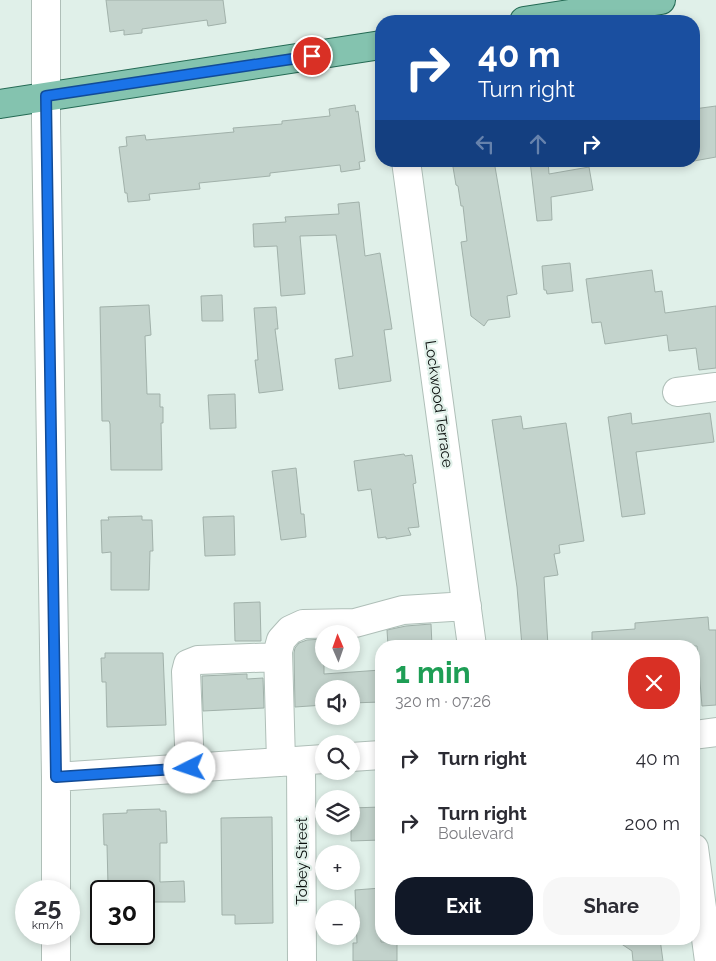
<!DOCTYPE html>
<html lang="en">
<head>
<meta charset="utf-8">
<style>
  body { margin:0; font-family:Raleway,sans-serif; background:#f7f7f7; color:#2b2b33; height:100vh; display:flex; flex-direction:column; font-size:19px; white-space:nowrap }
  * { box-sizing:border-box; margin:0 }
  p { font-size:16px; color:#7c7c81 }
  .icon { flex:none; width:28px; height:28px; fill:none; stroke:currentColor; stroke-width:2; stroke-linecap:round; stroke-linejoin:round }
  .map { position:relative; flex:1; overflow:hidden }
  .panel { position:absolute; left:375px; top:640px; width:325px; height:305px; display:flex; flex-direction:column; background:#fff; border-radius:20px; box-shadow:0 2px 8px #0003 }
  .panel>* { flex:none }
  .guide { position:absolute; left:375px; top:15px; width:325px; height:152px; border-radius:20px; box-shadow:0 2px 8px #0003; background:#1a4fa0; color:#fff; overflow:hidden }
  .needle { width:32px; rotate:358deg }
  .tools { position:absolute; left:315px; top:625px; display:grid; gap:10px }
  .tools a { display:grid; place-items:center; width:45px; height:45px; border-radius:50%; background:#fff; box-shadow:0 2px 8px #0003; font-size:25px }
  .speed { position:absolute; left:15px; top:880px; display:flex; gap:10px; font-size:25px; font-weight:700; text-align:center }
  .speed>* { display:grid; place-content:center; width:65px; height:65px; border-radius:50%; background:#fff; box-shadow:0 2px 8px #0003; line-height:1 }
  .speed small { font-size:12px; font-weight:400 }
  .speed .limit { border:2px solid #111; border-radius:8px; background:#fff; color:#111 }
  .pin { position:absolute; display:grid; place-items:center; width:42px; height:42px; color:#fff; margin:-21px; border:2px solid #fff; border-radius:50%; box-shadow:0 1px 5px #0007 }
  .me { position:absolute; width:55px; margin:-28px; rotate:266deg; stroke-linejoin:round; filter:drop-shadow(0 0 4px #0008) }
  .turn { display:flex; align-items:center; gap:18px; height:105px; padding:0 20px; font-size:22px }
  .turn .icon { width:65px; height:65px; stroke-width:2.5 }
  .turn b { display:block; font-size:35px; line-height:42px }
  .lanes { display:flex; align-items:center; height:48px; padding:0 20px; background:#0003; justify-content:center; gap:25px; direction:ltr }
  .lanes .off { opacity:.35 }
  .round { display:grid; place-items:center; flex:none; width:52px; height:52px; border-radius:20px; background:#f7f7f7 }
  .headline { display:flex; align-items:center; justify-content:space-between; height:85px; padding:0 20px }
  h1 { font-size:30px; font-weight:700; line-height:38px; color:#1e9e55 }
  .action { display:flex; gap:10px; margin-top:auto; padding:10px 20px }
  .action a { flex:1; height:58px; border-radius:20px; background:#111827; color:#fff; font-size:20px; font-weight:700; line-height:58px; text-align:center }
  .action a+a { background:#f7f7f7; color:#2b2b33 }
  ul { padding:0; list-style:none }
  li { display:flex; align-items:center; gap:15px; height:65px; padding:0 20px }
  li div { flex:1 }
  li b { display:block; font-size:19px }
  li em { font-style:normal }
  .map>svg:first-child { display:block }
  .building { fill:#c3d3cc; stroke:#a1b1aa }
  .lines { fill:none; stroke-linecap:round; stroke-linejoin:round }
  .minor-casing { stroke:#afbfb8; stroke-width:30 }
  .major-casing { stroke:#246a54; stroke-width:30 }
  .minor { stroke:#fff; stroke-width:28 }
  .major { stroke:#84c3af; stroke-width:28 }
  .route-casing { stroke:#114b97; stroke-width:12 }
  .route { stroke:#1a73e8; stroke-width:9 }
  .labels { text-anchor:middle; stroke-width:4.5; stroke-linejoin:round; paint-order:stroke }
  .street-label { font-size:15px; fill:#090e0c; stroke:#e0f0e9 }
</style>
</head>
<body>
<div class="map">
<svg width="716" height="961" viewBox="0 0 716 961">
  <rect width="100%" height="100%" fill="#e0f0e9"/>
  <path class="building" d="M106,0H223L226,23L208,26L207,20L142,29V33L124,35V30L110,32Z
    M355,105L356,112L358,111L365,161L359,162L360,169L341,172L340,165L270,173V176L199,183L200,189L149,194L150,200L128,202L127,193H125L119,147L127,146L126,137L145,135L146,140L234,132L233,128L282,124V121L330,116L329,109Z
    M716,106V157L694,161V109Z
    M452,161H494L517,294L507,296L510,317L488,320L484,326L471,316L461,242L467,241L463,206H461L458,186L456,185Z
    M530,161H548L549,174L589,167L593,190L551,197L552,220L537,221Z
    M359,202L365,256L380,253L392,329L384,330L391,381L339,389L335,359L353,356L336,235L300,236L305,294L281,296L277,246L254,247L253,224L286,222L285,217L339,214L338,204Z
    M570,263L573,291L547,294L546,290H544L542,266Z
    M652,270L655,292L662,291L665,313L716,306V368L699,370L696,348L669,351L667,335L605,344L601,322L592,323L586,279Z
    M222,295L223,321H202L201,296Z
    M149,305L151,335L145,336L147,394H160V407H163V423H161L162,470H111L110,424L109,421H102L100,307Z
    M276,307L278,329H275L283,390L259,393L255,360H258L254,308Z
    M235,394L236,428L210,429L208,395Z
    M631,413L632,424L710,413L714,442L636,452L645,514L622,517L608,417Z
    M521,416L523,429L566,423L584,541L559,545L560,553L554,554L558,575L544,577L548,646H522L517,587L492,420Z
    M404,454L405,456L412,455L416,483L413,484L419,527L408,528L411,535L386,539V537L378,538L371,489L358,491L354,461Z
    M296,468L301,514H304L306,537L281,540L272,471Z
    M142,516V520H152L153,551H150L149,590H111V552L102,553L101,520H109L108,517Z
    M234,516L235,555L205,556L203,517Z
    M260,602L261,641H235L234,603Z
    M708,617L709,630H716V705L702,706L697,646H592V632L635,629V623Z
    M431,624L432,646H388L387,630L406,626Z
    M324,639V674L381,670V702L351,703V689H324V705L295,707L294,653L295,648L299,643L307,640Z
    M105,653H163L166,725L107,727L106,682H102L101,658H105Z
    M247,674V679L263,678L264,708L203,711L202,676Z
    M381,807V840L351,841V808Z
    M160,809V811H166L167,843H160V882L184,881L185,902H144V884L108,885L107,845H104L103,814L127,813V810Z
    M272,817L273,923L235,924V915H222L221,818Z
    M381,888V942H397V961H353V943H357L355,890Z
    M614,939H660L663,961H633L632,951Z"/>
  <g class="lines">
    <defs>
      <path id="minor" d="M46,0V121L56,777V891
        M406,161L472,646
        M677,392L716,387
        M694,735L716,732
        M351,757L381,755
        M301,761L302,961
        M281,762L278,651L281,640L290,630L303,624L355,623L403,610L467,606
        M190,768L186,672L188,664L198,660L278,657
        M56,777L324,759
        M694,848L709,961
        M56,934V961"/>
      <path id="major" d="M524,21L661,0
        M0,104L381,45"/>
    </defs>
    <use href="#minor" class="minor-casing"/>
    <use href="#major" class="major-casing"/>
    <use href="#minor" class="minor"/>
    <use href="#major" class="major"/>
  </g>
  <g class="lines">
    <defs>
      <path id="route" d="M190,768L56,777L46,96L312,56"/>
    </defs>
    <use href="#route" class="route-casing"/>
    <use href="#route" class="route"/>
  </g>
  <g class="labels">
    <g class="street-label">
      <text transform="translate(439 404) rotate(82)" y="5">Lockwood Terrace</text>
      <text transform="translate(302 861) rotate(-90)" y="5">Tobey Street</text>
    </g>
  </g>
</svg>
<div class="tools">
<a><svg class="needle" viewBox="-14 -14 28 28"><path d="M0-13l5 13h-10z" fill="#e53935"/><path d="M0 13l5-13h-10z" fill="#7c7c81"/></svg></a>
<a><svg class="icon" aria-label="sound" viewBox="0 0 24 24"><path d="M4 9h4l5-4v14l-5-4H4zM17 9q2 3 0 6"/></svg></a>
<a><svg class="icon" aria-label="search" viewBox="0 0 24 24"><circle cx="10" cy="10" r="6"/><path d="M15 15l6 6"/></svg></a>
<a><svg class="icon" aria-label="layers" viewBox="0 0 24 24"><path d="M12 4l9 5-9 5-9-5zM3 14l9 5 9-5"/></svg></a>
<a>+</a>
<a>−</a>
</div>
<div class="speed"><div>25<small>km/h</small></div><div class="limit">30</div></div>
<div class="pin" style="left:312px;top:56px;background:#d93025"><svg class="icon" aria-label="arrive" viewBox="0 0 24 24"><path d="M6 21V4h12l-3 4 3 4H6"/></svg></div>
<svg class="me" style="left:190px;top:768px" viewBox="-20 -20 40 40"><circle r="19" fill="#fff"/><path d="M0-13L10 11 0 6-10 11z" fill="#1a73e8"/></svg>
<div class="guide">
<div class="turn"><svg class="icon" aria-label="right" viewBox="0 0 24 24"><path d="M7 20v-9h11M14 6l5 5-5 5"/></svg><div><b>40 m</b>Turn right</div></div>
<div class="lanes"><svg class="icon off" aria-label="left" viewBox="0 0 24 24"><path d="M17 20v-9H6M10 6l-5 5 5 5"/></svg><svg class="icon off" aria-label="ahead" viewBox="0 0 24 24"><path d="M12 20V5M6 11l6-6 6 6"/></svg><svg class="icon" aria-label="right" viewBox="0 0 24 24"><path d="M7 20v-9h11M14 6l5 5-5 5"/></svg></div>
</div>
<section class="panel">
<div class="headline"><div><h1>1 min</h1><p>320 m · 07:26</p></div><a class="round" style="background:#d93025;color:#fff"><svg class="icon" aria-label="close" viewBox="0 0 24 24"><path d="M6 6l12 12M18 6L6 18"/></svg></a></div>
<ul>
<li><svg class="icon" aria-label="right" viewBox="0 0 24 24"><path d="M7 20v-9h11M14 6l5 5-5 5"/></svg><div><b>Turn right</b></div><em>40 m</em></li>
<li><svg class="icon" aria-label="right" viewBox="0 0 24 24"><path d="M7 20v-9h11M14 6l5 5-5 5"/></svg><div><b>Turn right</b><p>Boulevard</p></div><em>200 m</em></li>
</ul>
<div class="action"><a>Exit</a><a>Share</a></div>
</section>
</div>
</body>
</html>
